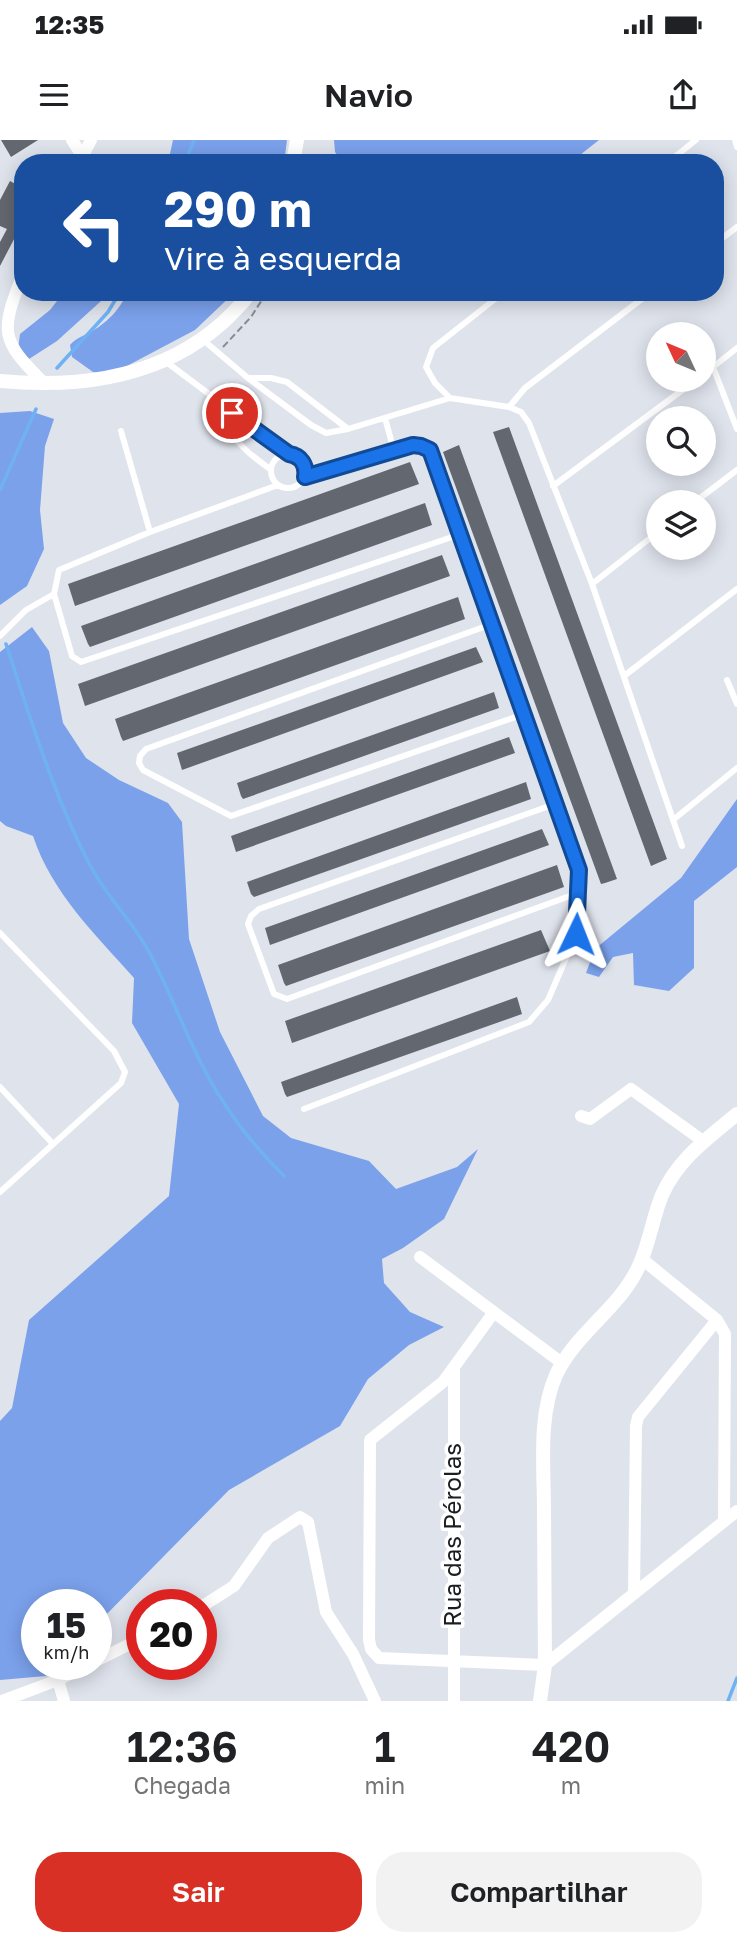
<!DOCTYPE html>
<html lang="pt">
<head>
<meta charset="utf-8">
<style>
  body { margin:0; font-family:"Golos Text",sans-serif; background:#f2f2f2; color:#202124; height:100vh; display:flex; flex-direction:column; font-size:26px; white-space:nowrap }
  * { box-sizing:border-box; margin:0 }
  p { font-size:23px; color:#757577 }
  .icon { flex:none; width:38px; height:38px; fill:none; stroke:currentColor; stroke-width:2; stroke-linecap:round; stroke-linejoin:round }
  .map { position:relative; height:1561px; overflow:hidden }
  .panel { display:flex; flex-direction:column; background:#fff; flex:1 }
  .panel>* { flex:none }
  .top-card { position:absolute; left:14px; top:14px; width:710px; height:147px; border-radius:28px; box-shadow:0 4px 18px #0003; background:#1a4fa0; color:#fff; overflow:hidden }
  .needle { width:46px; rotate:314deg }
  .fabs { position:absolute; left:646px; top:182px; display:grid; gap:14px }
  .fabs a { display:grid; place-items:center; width:70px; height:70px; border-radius:50%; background:#fff; box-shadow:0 4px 18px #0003; font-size:35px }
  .speed { position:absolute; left:21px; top:1449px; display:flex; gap:14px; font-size:35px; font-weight:700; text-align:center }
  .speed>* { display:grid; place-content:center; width:91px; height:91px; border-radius:50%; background:#fff; box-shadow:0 4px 18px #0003; line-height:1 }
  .speed small { font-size:18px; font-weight:400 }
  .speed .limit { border:10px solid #d22; background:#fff; color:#111 }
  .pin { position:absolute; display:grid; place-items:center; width:60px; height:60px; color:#fff; margin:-30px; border:4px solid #fff; border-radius:50%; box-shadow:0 2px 7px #0007 }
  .me { position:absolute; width:77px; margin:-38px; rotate:2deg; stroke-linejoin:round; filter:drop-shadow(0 0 5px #0008) }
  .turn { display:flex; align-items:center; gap:24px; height:147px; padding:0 35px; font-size:32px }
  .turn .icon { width:91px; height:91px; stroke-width:2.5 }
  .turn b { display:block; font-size:49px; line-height:60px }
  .eta { display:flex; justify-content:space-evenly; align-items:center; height:119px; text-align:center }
  .eta b { font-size:42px; font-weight:600; line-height:49px }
  .button { display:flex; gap:14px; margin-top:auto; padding:14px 35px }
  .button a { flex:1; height:80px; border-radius:28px; background:#d93025; color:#fff; font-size:28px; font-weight:600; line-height:80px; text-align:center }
  .button a+a { background:#f2f2f2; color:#202124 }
  .status { display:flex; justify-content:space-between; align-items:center; height:49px; padding:0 35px; background:#fff; direction:ltr }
  .status svg { height:19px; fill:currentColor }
  header { display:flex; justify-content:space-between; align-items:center; height:91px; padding:0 35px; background:#fff; font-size:32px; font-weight:600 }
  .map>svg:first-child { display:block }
  .forest { fill:#7ba1eb }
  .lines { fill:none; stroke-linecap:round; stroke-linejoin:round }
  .stream { stroke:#6fb2f3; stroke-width:3.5 }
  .building { fill:#63676f }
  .path { stroke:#898c92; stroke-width:2; stroke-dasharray:7 3.5; stroke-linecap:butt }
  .service { stroke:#fff; stroke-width:6 }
  .minor { stroke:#fff; stroke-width:12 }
  .tertiary { stroke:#fff; stroke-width:14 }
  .route-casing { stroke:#114b97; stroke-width:18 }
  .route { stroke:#1a73e8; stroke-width:12 }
  .labels { text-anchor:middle; stroke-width:7; stroke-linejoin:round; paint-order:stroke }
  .street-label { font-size:24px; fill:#1b1d20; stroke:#fff }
</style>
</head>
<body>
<div class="status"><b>12:35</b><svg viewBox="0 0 49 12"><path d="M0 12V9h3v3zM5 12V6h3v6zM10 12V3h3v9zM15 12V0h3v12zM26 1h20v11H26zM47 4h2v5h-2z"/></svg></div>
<header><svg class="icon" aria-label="menu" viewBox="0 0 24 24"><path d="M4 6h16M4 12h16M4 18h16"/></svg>Navio<svg class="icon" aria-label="share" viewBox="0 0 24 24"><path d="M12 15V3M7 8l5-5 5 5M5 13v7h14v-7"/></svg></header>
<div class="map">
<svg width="737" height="1561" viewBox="0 0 737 1561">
  <rect width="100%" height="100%" fill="#dfe3ec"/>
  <path class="forest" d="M173,0H287L284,23H168Z
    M334,0H599L570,23H432L427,21L421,23H343L335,12Z
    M64,152H111L57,201L29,219L18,209L20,194L50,170Z
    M126,152H235L195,190L125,227L106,234L93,232L72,217L70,205C78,196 85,196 94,190C106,183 124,166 126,152Z
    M30,271L54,279L45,306L40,370L44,409L27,446L0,465V273Z
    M32,487L49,511L63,583L86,618L119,640L168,663L182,682L189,799L220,892L263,976L291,998L369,1021L396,1049L457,1027L478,1009L444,1079L403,1108L382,1119L384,1143L410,1172L444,1187L409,1205L368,1239L340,1286L229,1350L96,1485V1465H37V1524H58L46,1536L0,1540V1281L12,1268L29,1180L169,1056L179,964L132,883L134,838C95,794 52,753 33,696L6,686L0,681V512Z
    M737,659V727L694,761V828L669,851L634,845L633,813L613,817L599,837L586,833L595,809L681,738Z"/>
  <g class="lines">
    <path class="stream" d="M185,23L194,0
      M57,228L108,172L120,152
      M0,350L36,269
      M6,504C31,580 54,657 91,727C107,757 132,781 148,810C168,847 183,888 202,925C222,965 252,1005 284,1036
      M728,1561L737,1538"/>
  </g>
  <path class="building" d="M1,0H38L11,17Z
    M10,41L19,46L16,52L23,55V82L0,126V102L7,89L0,86V60Z
    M509,287L667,719L651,726L493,292Z
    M459,305L617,739L605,743L601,744L443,312Z
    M410,322L419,344L75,466L68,444Z
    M425,363L432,385L90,507L88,504L81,486Z
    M442,415L450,436L85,566L78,544Z
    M458,457L465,479L123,601L121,597L115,579Z
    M476,507L483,522L182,630L177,613Z
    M494,552L499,568L243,659L241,656L237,643Z
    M509,597L515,613L236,712L231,696Z
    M526,642L531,659L254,757L251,754L247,742Z
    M542,689L549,705L270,805L265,788Z
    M557,725L564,747L286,846L284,843L278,825Z
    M541,790L550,811L292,903L285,881Z
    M517,857L522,874L287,957L285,954L281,942Z"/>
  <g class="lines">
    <path class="path" d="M223,207L251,177L267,152"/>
    <path class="service" d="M735,0L737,7
      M667,23L696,0
      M716,103L737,87
      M504,152L433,208L426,227L435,243L450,258L509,267L521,272L529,283L592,444L682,706
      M202,199L248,238L311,285L326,293L348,289L450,258
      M165,221L289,314
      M713,227L737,289
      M704,234L737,208
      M248,238H271L287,242L348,289
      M217,263L227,291L249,313L271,330
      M509,267L525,248L651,152
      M385,278L394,311
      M121,291L150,392
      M271 331a17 17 0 1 1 34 0a17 17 0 1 1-34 0Z
      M278,345L150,392L59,430L54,454L72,516L81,522L461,394
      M553,346L696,240
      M695,362L737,330
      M592,444L658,392
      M492,484L146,609L140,616L139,623L143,630L231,676L524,574
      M0,496L26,470L54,454
      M624,536L737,449
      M727,540L737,564
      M555,664L259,769L251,776L248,784L274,854L287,859L578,753
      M673,680L737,628
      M0,793L114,911L125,932L121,943L0,1052
      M0,947L53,1004
      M304,969L529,882L548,860L576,795L579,730L430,310L421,306L413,305L305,337"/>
    <path class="minor" d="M72,0L83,17
      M79,23L91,0
      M23,134C0,192 0,200 44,243
      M581,976L590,979L631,949L703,1001
      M420,1117L562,1223
      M642,1119L717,1180L725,1194L724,1381
      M494,1172L443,1242L370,1300L369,1500L371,1509L379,1518L545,1525L737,1371
      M454,1229V1561
      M634,1454L636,1286L638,1277L717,1180
      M201,1467L234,1446L268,1398L300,1377L308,1382L326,1472L353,1514L375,1561
      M96,1521L142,1498
      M58,1540L64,1561
      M2,1561L58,1540L89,1524"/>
    <path class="tertiary" d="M293,23L297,0
      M0,241C96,250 189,232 251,152
      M540,1561L545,1525C545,1474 544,1423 544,1371C544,1327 538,1276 556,1235C575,1194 617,1170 637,1130C649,1107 652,1079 662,1055C678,1019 708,998 737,974"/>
  </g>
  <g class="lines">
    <defs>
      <path id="route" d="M232,273L289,314C301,316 307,325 305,337L413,305L421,306L430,310L579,730L576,794"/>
    </defs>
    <use href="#route" class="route-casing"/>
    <use href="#route" class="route"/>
  </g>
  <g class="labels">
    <g class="street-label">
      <text transform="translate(453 1395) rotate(-90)" y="8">Rua das Pérolas</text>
    </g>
  </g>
</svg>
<div class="fabs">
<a><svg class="needle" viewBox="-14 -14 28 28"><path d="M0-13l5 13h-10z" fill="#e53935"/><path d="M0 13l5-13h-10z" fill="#757577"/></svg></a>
<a><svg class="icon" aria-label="search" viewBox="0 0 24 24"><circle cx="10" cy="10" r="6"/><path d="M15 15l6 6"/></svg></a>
<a><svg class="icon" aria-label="layers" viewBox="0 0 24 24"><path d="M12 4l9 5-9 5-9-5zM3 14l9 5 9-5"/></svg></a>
</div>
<div class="speed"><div>15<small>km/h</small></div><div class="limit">20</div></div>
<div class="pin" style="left:232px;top:273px;background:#d93025"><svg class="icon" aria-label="arrive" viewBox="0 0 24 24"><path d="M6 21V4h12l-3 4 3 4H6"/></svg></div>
<svg class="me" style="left:576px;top:794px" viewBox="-20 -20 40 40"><path d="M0-17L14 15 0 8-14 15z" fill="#1a73e8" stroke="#fff" stroke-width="4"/></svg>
<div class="top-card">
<div class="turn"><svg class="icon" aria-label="left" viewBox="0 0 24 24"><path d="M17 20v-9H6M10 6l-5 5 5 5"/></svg><div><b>290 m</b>Vire à esquerda</div></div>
</div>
</div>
<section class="panel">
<div class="eta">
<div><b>12:36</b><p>Chegada</p></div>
<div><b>1</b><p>min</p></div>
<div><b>420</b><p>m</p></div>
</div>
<div class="button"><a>Sair</a><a>Compartilhar</a></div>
</section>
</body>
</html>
